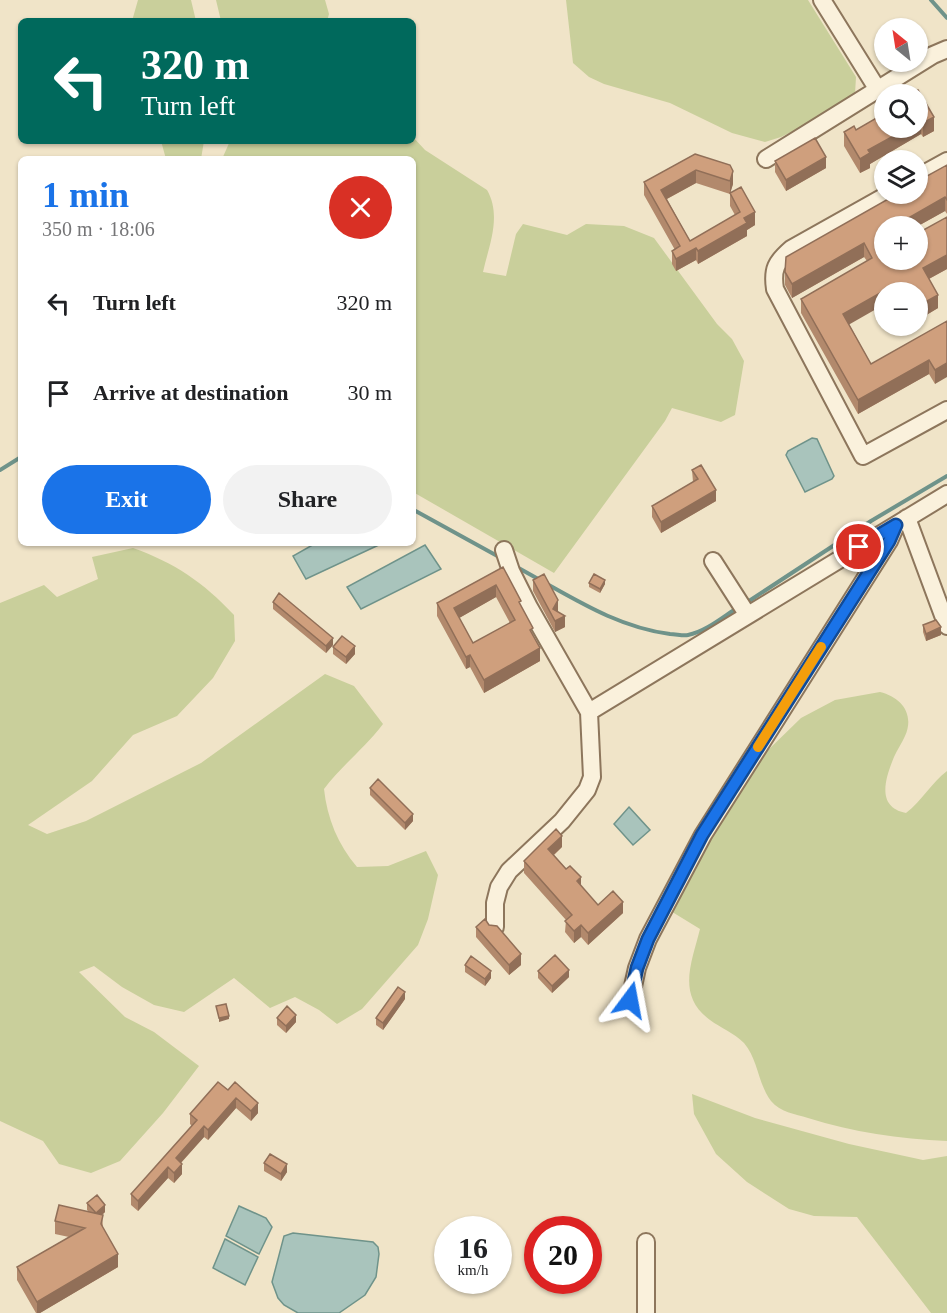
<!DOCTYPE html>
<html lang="en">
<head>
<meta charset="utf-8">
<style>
  body { margin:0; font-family:"Times New Roman",serif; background:#f2f2f2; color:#202124; height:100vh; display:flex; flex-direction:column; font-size:22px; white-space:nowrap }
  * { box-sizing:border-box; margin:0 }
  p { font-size:20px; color:#757577 }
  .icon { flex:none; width:33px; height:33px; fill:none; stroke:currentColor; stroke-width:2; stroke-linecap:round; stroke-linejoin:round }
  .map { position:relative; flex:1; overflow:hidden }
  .panel { position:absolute; left:18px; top:156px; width:398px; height:390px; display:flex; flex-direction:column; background:#fff; border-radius:9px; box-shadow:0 2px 4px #0004 }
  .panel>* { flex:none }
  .banner { position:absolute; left:18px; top:18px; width:398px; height:126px; border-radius:9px; box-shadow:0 2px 4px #0004; background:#00695c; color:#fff; overflow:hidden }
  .needle { width:39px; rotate:330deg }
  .tools { position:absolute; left:874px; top:18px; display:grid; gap:12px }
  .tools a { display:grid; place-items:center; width:54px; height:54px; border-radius:50%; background:#fff; box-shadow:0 2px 4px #0004; font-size:30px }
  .speed { position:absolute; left:434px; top:1216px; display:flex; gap:12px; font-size:30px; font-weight:700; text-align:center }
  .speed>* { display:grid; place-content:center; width:78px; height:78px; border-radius:50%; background:#fff; box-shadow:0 2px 4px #0004; line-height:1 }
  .speed small { font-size:15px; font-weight:400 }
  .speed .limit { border:9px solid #d22; background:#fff; color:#111 }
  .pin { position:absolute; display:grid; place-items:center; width:51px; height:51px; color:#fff; margin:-26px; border:3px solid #fff; border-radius:50%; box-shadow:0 2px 6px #0007 }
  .me { position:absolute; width:66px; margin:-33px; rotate:13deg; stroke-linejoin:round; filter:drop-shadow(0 0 4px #0008) }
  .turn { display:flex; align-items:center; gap:21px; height:126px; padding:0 24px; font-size:27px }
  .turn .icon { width:78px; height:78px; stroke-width:2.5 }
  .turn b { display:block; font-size:42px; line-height:51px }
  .round { display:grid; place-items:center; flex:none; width:63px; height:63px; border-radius:32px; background:#f2f2f2 }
  .head { display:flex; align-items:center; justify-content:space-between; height:102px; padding:0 24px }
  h1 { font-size:36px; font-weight:700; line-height:45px; color:#1a73e8 }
  .action { display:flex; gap:12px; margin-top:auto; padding:12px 24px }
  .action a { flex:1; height:69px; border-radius:36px; background:#1a73e8; color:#fff; font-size:24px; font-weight:700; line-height:69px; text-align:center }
  .action a+a { background:#f2f2f2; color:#202124 }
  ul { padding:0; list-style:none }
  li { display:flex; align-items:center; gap:18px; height:90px; padding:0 24px }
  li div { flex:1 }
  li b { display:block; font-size:22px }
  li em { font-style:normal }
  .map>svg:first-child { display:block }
  .green { fill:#c9cf9b }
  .water { fill:#a9c4bc; stroke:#6f938a; stroke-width:1.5 }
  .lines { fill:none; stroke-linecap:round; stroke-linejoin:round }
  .stream { stroke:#6f938a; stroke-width:4 }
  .minor-casing { stroke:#8d765c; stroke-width:20 }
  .minor { stroke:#faf1dc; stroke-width:16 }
  .wall { fill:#b2896c; fill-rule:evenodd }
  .shaded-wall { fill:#916f58 }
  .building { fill:#cf9f7d; stroke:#916f58; stroke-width:1.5; fill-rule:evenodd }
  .route-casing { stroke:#114b97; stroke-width:15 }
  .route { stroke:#1a73e8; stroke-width:10 }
  .slow { stroke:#f59e0b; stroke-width:10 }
</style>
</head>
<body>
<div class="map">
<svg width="947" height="1313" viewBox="0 0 947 1313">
  <rect width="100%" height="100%" fill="#f0e4c8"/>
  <path class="green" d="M138,0H191L196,21H132Z
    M216,0H325L329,14L327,21H221Z
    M566,0H808L856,77L855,94L827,114L781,137L765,142L732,133L670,103L604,84L589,77L573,63Z
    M413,137L425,150L487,190C502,216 489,245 483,272L506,276L516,234L523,224L567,235L586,224L624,226L654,238L717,324L732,339L744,361L735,415L721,422L672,408L665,421L554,573L413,492L412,159H222L230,141H412Z
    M161,141H204L201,159H166Z
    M133,548C175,563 203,582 234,615L235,641L213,678L177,716L133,735L92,781L28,825L47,834L86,821L201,763L325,674L354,686L383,724C365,748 342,765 324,789C327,818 338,845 357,867L388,866L426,851L438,875L428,919L418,945L362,1009L337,1024L319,1010L295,997L270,1008L234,978L184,1012L154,1005L122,987L94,966L79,972L125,1017L154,1032L199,1066L163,1113L120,1161L91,1173L59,1164L43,1141L0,1121V603L44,585L57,597L98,579L92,557Z
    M880,692C901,697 915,714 905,736C902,743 897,750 894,757C885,779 876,807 906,813C922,801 931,783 947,771V1141C899,1139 853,1132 808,1118C795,1114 780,1112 771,1101C758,1084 758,1059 744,1043C734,1033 721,1028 710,1020C676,995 692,962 700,929L669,910L708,837L763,755L801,718L835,700Z
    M692,1094L755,1118L849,1144L923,1160L947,1156V1313H931L857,1217L814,1216L789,1209L747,1182L716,1154L694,1114Z"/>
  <path class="water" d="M812,438L817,439L834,476L832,479L805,492L786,455L788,451Z
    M316,543H383L306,579L293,556Z
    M425,545L441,569L361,609L347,587Z
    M629,807L650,830L633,845L614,824Z
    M239,1206L266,1218L272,1227L259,1254L226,1236Z
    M293,1233L373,1242L378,1247L379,1254L376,1277L365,1295L339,1313H298L284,1305L278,1298L272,1282L284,1236Z
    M225,1239L258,1257L245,1285L213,1268Z"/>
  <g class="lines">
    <path class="stream" d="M931,0L947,18
      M0,470L21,457
      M412,509L501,558
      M515,566L540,580
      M547,584C586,606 624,628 670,634C676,634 683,636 688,635C705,632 723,617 737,608
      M746,603L871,521L947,476"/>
    <defs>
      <path id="minor" d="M822,0L878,90
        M766,159L933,55L947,49
        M918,177L947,161
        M889,194L791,249C776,262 772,269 775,289L863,456L947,410
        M907,518L947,626
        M713,561L747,614
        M589,712L947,494
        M495,927V903L499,887L509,871L562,821L587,790L592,777L589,712L529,607L511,571L504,550
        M630,1000L637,968L648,939L703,835L889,541L896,525
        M646,1313V1242"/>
    </defs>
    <use href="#minor" class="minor-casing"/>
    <use href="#minor" class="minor"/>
  </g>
  <path class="wall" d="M918,94L934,131L923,137L921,134L870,164V168L860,173L844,146V132L856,130Z
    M695,154L733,184L730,193L755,225L747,230V236L698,264L696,260L676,271L672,264V251L675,250L644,195V182ZM696,183L730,194V206L735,215L690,241L667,199Z
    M775,161L826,168L786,191L775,172Z
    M947,165V214L945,211L918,226H885V260L947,217V269L929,279L938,308L918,320V292H885L849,324L871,364L947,321L935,384L929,374L858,414L801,313V299L867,261L864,257L792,298L785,285V272Z
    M692,470L716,501L661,533L652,517V506L693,482Z
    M503,567L533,635L540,661L484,693L470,667L466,669L437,616V603ZM496,597L510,623L473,643L459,618Z
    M533,580L558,611V612L565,627L555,632L533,591Z
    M589,583L605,584L600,593L589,587Z
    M273,602L333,645L326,653L273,609Z
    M923,625L941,635L926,641L923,632Z
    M333,647L355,654L346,664L333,654Z
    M370,788L413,821L405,830L370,795Z
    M562,847L554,855L598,905L623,913L588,945L581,937L574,943L565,932L566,920L524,873V861Z
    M489,925L521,965L509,975L476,937V927Z
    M465,965L491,978L485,986L465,972Z
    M538,971L569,977L552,993L538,978Z
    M405,999L383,1030L376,1025V1018Z
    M277,1018L296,1022L286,1033L277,1025Z
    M228,1090L258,1113L251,1121L236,1108L208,1140L204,1137L181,1163L182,1174L174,1183L168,1178L138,1211L131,1205V1194L192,1126L190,1124V1114Z
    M264,1163L287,1172L281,1181L264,1171Z
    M87,1203L105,1212L102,1215L103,1228L118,1267L40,1313H36L17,1280V1267L69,1237L55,1234V1221L89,1212L87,1210Z"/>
  <path class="shaded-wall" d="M934,117V131L923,137V123Z
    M921,120V134L870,164V168L860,173V159L868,150L908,128H918V122Z
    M826,157V168L786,191V180Z
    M696,170V183L661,202V190Z
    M733,171V184L730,194V181Z
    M945,197V211L918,226H898V224Z
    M755,212V225L747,230V236L698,264V251L744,218Z
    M864,243V257L792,298V284Z
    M696,248V260L676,271V259Z
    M947,255V269L923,282V268Z
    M889,288V292H885V304L843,328V314Z
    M938,295V308L918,320V306Z
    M929,360V374L858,414V400Z
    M947,363V377L935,384V370Z
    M716,490V501L661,533V522Z
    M605,580V584L600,593V589Z
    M496,585V597L454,621V608Z
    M558,600V611L554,619L553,609Z
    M565,616V627L555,632V621Z
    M941,627V635L926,641V634Z
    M333,638V645L326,653V646Z
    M355,646V654L346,664V657Z
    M540,648V661L484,693V680Z
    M470,655V667L466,669V657Z
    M413,814V821L405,830V823Z
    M562,836V847L548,860V849Z
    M581,877V889L577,881Z
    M623,902V913L588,945V933Z
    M581,925V937L574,943V931Z
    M521,954V965L509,975V965Z
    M569,970V977L552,993V986Z
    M491,971V978L485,986V979Z
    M405,992V999L383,1030V1023Z
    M296,1015V1022L286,1033V1026Z
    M229,1016V1019L219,1022V1018Z
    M236,1098V1108L208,1140V1130Z
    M258,1103V1113L251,1121V1111Z
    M204,1126V1137L176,1168V1158Z
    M182,1164V1174L174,1183V1173Z
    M287,1164V1172L281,1181V1174Z
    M168,1167V1178L138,1211V1201Z
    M105,1205V1212L96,1220V1213Z
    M118,1254V1267L40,1313H37V1302Z"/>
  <path class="building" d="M918,90L934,117L923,123L921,120L918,122V94H910Z
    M885,113V128H908L868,150L870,153L860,159L844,132L854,126L856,130Z
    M815,138L826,157L786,180L775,161Z
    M695,154L730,165L733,171L730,181L696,170L661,190L690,241L740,212L730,193L741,187L755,212L744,218L747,223L698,251L696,248L676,259L672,251L680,246L644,182Z
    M947,165V200L945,197L898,224L900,226H885V260H918V233L947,217V255L923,268L938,295L918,306V292H892L889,288L843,314L871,364L947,321V363L935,370L929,360L858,400L801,299L872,258L864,243L792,284L785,272L786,257L897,194H918V181Z
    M701,465L716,490L661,522L652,506L698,479L692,470Z
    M503,567L521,601L519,602L533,628L530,630L540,648L484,680L470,655L466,657L437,603ZM496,585L515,620L473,643L454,608Z
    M544,574L558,600L553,609L565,616L555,621L533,580Z
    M594,574L605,580L600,589L589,583Z
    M279,593L333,638L326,646L273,602Z
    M936,620L941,627L926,634L923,625Z
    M342,636L355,646L346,657L333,647Z
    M378,779L413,814L405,823L370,788Z
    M556,829L562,836L548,849L566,869L570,866L581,877L577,881L598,905L613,891L623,902L588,933L581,925L574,931L565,921L572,915L524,861Z
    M485,919L489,925L497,926L521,954L509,965L476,927Z
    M555,955L569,970L552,986L538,971Z
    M471,956L491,971L485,979L465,965Z
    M398,987L405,992L383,1023L376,1018Z
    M226,1004L229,1016L219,1018L216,1006Z
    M287,1006L296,1015L286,1026L277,1018Z
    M218,1082L228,1090L235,1082L258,1103L251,1111L236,1098L208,1130L204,1126L176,1158L182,1164L174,1173L168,1167L138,1201L131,1194L197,1120L190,1114Z
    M270,1154L287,1164L281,1174L264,1163Z
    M97,1195L105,1205L96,1213L87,1203Z
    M59,1205L103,1215L101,1224L118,1254L37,1302L17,1267L85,1228L55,1221Z"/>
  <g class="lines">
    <defs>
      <path id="route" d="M630,1000L637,968L648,939L702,835L889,541L896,525L859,547"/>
    </defs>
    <use href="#route" class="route-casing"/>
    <use href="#route" class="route"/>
    <path class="slow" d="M758,747L821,647"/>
  </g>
</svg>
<div class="tools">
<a><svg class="needle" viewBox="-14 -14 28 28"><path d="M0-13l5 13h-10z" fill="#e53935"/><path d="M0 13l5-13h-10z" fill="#757577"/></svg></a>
<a><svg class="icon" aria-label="search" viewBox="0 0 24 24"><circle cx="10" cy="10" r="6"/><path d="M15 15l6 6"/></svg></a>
<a><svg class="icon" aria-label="layers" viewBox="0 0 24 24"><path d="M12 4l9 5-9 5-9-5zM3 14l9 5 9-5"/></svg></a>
<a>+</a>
<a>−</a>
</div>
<div class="speed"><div>16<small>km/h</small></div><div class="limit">20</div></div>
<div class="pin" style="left:859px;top:547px;background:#d93025"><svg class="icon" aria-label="arrive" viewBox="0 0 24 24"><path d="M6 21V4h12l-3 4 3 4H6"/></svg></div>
<svg class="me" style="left:630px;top:1000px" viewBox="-20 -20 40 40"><path d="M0-17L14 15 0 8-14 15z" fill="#1a73e8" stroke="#fff" stroke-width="4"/></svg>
<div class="banner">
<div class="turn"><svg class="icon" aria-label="left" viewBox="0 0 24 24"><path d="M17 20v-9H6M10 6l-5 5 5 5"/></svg><div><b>320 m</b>Turn left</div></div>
</div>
<section class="panel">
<div class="head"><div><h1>1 min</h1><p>350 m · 18:06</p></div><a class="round" style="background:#d93025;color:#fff"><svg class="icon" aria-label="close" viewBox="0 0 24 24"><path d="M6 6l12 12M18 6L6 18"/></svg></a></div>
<ul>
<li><svg class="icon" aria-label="left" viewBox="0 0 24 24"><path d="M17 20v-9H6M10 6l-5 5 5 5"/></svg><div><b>Turn left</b></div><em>320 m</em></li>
<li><svg class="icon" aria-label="arrive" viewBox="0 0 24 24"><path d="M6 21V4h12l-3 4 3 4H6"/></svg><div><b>Arrive at destination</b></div><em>30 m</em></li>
</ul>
<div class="action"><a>Exit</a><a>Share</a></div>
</section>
</div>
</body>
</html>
